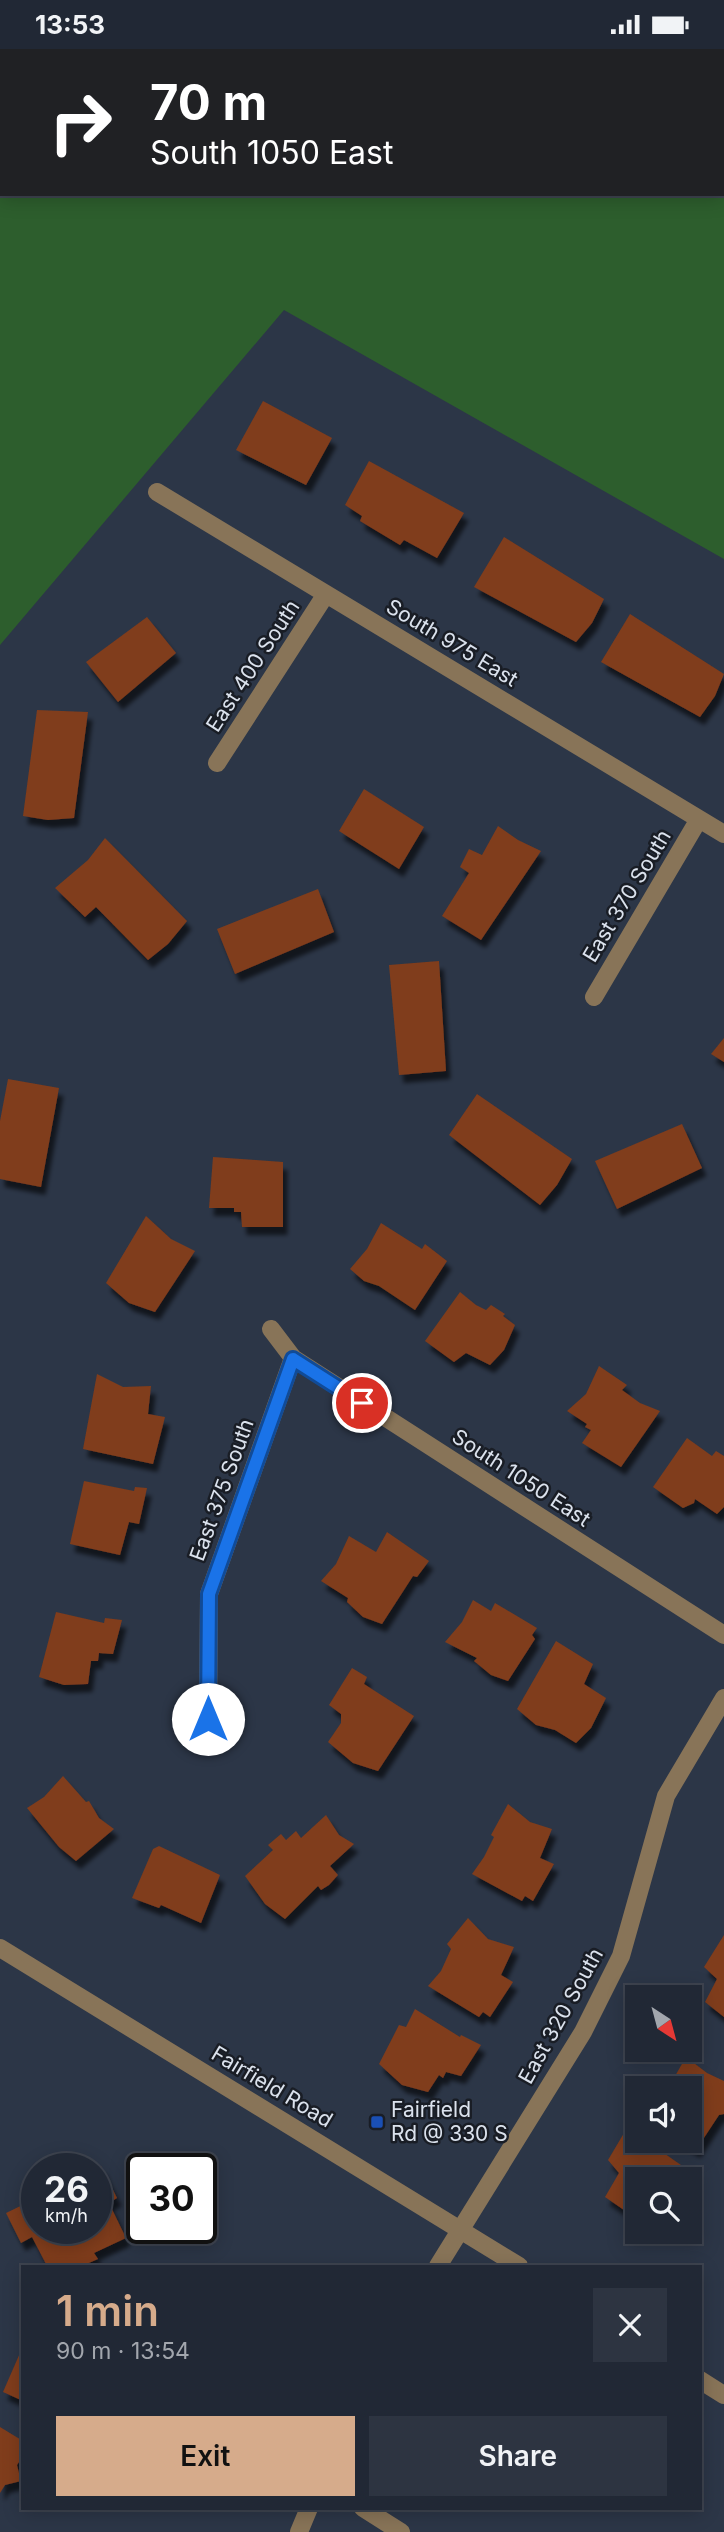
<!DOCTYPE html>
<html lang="en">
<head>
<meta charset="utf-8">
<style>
  body { margin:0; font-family:Inter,sans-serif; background:#2d3441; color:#f1f3f6; height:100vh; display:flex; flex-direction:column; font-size:26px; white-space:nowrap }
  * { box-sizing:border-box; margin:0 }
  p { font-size:23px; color:#a2a6ad }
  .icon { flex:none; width:38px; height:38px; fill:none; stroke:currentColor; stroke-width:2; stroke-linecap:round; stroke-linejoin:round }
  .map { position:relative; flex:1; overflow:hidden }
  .drawer { position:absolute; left:21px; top:2216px; width:681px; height:245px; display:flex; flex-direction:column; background:#212835; border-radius:0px; box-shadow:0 4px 18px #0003,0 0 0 2px #3e4450 }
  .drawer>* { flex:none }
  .guide { position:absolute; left:0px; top:0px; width:724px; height:147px; box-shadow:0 4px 18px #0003,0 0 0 2px #3e4450; background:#202124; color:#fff; overflow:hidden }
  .needle { width:46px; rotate:144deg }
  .tools { position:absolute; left:625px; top:1936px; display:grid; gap:14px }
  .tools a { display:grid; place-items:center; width:77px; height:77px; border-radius:0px; background:#212835; box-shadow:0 4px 18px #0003,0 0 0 2px #3e4450; font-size:35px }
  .speed { position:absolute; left:21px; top:2104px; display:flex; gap:14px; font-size:35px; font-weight:700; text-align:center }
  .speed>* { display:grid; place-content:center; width:91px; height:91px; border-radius:50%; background:#212835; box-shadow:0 4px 18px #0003,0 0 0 2px #3e4450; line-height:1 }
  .speed small { font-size:18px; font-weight:400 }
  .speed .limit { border:4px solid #111; border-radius:10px; background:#fff; color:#111 }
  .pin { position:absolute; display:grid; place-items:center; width:60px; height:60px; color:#fff; margin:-30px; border:4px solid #fff; border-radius:50%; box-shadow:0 2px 7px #0007 }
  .me { position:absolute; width:77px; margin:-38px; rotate:0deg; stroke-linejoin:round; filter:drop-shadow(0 0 5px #0008) }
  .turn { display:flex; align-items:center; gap:24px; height:147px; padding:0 35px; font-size:32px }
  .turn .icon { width:91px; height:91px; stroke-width:2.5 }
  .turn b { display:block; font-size:49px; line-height:60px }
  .round { display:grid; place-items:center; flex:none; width:74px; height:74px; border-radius:0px; background:#2d3441 }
  .summary { display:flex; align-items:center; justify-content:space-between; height:119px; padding:0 35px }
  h1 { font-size:42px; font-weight:600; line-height:52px; color:#d6ab8b }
  .action { display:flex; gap:14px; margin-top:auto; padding:14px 35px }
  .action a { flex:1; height:80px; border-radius:0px; background:#d6ab8b; color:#111; font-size:28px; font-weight:600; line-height:80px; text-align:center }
  .action a+a { background:#2d3441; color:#f1f3f6 }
  .status { display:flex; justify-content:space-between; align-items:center; height:49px; padding:0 35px; background:#212835; direction:ltr }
  .status svg { height:19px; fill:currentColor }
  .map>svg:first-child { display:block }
  .green { fill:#2d5e2d; fill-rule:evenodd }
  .building { fill:#803c1b; filter:url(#shadow) }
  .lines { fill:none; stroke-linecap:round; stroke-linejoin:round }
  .minor { stroke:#887458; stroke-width:18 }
  .route-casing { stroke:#114b97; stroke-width:18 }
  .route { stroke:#1a73e8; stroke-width:12 }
  .transit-dot { fill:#1a4fb4; stroke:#191d25; stroke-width:2.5 }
  .labels { text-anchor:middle; stroke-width:5; stroke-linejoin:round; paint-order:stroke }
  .street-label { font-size:21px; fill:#dbe2ed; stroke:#191d25 }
  .poi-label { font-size:21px; fill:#dbe2ed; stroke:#191d25; text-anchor:start }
</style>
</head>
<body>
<div class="status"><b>13:53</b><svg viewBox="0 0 49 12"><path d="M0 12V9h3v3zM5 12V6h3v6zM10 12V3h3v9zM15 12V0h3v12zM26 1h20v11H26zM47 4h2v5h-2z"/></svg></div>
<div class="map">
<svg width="724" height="2483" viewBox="0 0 724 2483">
  <defs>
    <filter id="shadow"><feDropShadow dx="4.5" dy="8" stdDeviation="2" flood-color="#0009"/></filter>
  </defs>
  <rect width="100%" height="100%" fill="#2c3647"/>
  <path class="green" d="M0,0H724V510L284,261L0,596ZM2,2H723V145H2Z"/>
  <path class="building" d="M263,352L332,389L306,436L236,401Z
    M369,412L464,464L437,509L404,491L400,496L360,472L362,467L345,456Z
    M504,488L604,550L592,574L576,593L474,538Z
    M630,565L724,625L715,647L700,668L601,613Z
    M147,568L176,604L118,653L86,613Z
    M37,661L88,663L74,769L48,771L23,767Z
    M364,740L424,778L399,820L339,782Z
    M498,777L518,791L541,802L481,891L442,867L469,824L460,818L469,800L482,806Z
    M105,789L187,872L168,895L148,911L96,858L85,868L55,839L88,811Z
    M318,840L334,883L235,925L217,880Z
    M439,912L446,1022L399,1026L389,916Z
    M724,989V1013L711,1005Z
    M8,1030L59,1039L41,1138L0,1130V1072Z
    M477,1045L572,1110L557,1136L540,1156L449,1086Z
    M682,1075L702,1119L617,1160L595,1112Z
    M213,1108L283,1113V1178H242L241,1163H234V1159H209Z
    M146,1167L171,1190L195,1202L155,1263L129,1254L106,1234Z
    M381,1174L422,1200L425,1195L447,1212L415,1261L379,1237L364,1232L350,1220L367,1200Z
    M460,1243L476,1256L486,1261L491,1256L505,1265L503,1267L515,1276L504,1301L490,1316L466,1304L454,1313L425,1292Z
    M599,1317L627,1336L622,1341L640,1354L660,1362L621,1418L582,1394L591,1381L585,1378L587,1375L567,1362L586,1345Z
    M97,1325L123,1338L151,1337L148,1365L165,1368L153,1415L83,1400Z
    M687,1389L712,1407L716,1402L724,1407V1458L717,1465L695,1450L694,1454L683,1459L653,1438Z
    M84,1432L134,1442L135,1438L147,1439L139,1475L129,1473L120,1506L70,1495Z
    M387,1483L429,1512L417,1528L413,1527L382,1575L363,1568L347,1553L348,1549L321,1532L336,1515L349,1487L376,1503Z
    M473,1551L491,1562L495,1554L537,1579L532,1586L535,1590L508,1632L491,1626L474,1612L477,1609L445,1593L462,1573Z
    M56,1563L104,1574L105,1569L122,1571L113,1605L99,1604L98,1612H91L88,1635L64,1636L39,1628Z
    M556,1592L593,1615L584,1635L606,1649L591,1679L576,1694L555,1681L536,1676L517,1660Z
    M352,1619L367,1628L364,1635L414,1667L378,1722L353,1714L328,1693L341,1674V1665L329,1656Z
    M63,1727L86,1753L89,1752L99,1769L114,1780L76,1812L59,1798L27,1759L44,1748Z
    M508,1755L530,1773L552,1780L540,1809L554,1815L533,1852L525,1847L522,1852L472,1825L484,1808L494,1788L491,1786Z
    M326,1766L339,1786L354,1795L330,1817L338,1826L329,1836L321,1841L318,1837L285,1870L265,1855L245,1827L273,1801L268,1796L281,1785L286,1791L296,1782L301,1789Z
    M159,1797L220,1826L201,1874L161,1856L159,1859L132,1849L153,1800Z
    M468,1869L488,1890L514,1898L501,1926L513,1933L490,1968L483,1963L479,1968L428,1937L441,1922L451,1900L447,1895Z
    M724,1886V1968L705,1953L717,1930L704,1918Z
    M415,1960L460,1988L461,1986L481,1996L461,2027L446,2023L443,2029L439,2026L428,2043L402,2036L379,2015L399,1976L406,1978Z
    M686,2008L707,2024L724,2032V2065L719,2066L696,2101L680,2091H690V2039H650L659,2025L671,2034Z
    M627,2079L637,2086V2091H645L681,2116L672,2130H637V2170L605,2148L619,2124L608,2111Z
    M101,2117L117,2149L109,2154L126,2189L94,2204L98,2210L82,2217H47L32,2188L21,2194L6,2164L37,2149V2179H96V2119Z
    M23,2297V2352L3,2343Z
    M0,2378L23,2392V2407L17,2416L21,2432L5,2436L0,2444Z"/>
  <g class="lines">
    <path class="minor" d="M157,443L724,785
      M217,714L326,545
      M594,948L699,770
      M271,1280L293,1309L724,1586
      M208,1670L209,1545L293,1309
      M0,1899L519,2217
      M438,2217L583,1983L621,1907L666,1747L724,1649
      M700,2331L724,2346
      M363,2459L401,2483
      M299,2483L309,2459"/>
  </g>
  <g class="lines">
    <defs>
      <path id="route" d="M208,1670L209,1545L293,1310L362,1354"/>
    </defs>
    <use href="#route" class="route-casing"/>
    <use href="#route" class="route"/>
  </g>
  <rect class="transit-dot" x="370" y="2066" width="14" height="14" rx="3.5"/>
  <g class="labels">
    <g class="street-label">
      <text transform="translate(452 594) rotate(31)" y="7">South 975 East</text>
      <text transform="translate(253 617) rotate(-57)" y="7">East 400 South</text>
      <text transform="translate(627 847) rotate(-59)" y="7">East 370 South</text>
      <text transform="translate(521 1429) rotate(33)" y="7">South 1050 East</text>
      <text transform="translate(222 1441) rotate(-70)" y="7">East 375 South</text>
      <text transform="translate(561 1967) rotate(-61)" y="7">East 320 South</text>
      <text transform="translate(272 2038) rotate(31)" y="7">Fairfield Road</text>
    </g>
    <g class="poi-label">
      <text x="391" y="2068">Fairfield<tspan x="391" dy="24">Rd @ 330 S</tspan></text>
    </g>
  </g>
</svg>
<div class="tools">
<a><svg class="needle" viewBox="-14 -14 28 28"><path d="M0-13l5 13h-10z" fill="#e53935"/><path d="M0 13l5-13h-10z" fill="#a2a6ad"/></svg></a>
<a><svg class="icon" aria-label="sound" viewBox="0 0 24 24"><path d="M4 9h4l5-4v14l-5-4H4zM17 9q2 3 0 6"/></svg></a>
<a><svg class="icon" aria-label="search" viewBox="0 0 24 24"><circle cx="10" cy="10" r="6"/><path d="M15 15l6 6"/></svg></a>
</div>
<div class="speed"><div>26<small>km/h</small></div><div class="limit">30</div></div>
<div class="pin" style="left:362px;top:1354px;background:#d93025"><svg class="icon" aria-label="arrive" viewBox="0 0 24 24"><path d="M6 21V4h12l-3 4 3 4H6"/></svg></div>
<svg class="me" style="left:208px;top:1670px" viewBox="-20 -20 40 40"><circle r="19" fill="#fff"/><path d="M0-13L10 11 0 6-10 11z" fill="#1a73e8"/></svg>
<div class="guide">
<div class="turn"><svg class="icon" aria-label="right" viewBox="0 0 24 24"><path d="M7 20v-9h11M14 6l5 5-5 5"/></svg><div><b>70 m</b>South 1050 East</div></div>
</div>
<section class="drawer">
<div class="summary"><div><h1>1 min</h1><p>90 m · 13:54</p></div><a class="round"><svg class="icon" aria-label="close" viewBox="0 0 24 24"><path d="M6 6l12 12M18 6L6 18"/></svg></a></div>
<div class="action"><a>Exit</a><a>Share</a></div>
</section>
</div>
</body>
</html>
